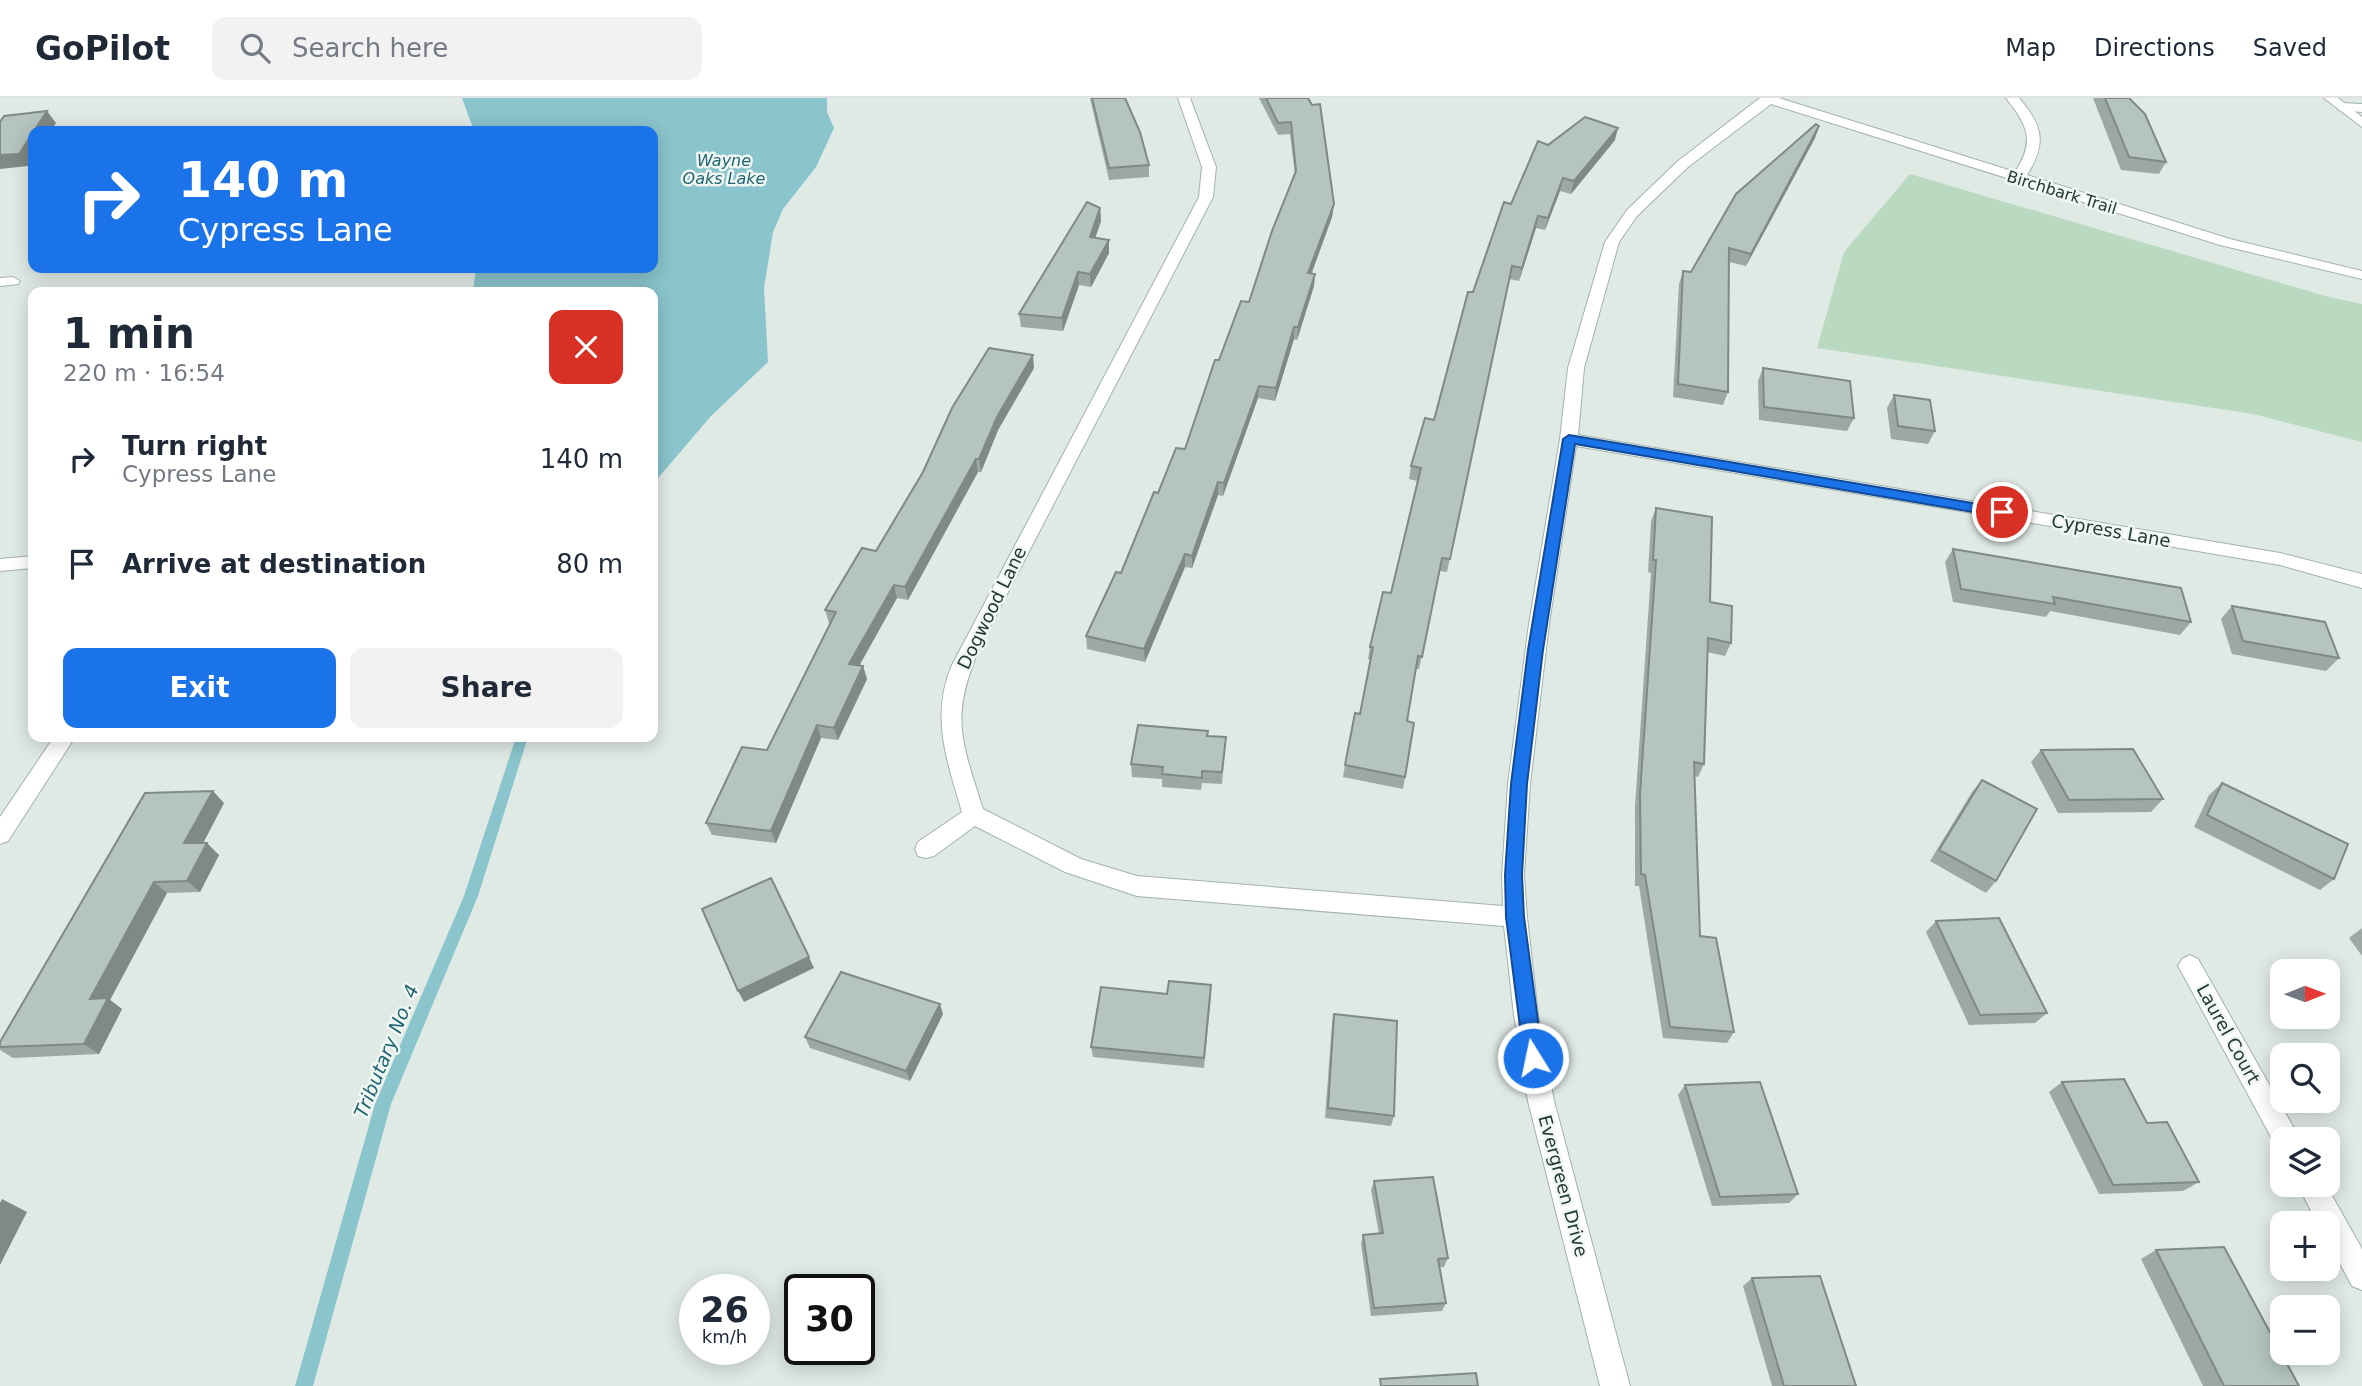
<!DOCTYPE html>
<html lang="en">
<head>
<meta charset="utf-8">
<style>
  body { margin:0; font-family:"DejaVu Sans",sans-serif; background:#f2f2f3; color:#1f2937; height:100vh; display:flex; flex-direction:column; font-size:26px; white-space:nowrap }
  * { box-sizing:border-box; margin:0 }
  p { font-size:23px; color:#747a83 }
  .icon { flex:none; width:38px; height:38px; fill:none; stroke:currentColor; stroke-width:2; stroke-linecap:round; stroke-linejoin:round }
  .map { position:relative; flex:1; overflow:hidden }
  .sheet { position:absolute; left:28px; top:189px; width:630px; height:455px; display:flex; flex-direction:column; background:#fff; border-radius:14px; box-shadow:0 4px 18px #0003 }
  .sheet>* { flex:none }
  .banner { position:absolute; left:28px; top:28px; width:630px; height:147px; border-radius:14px; box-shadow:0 4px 18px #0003; background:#1a73e8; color:#fff; overflow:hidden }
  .needle { width:46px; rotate:89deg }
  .fabs { position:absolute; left:2270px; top:861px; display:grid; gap:14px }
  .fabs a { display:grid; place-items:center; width:70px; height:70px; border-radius:14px; background:#fff; box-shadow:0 4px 18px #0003; font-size:35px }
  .speed { position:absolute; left:679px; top:1176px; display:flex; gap:14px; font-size:35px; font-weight:700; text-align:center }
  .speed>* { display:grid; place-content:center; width:91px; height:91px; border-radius:50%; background:#fff; box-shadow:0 4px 18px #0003; line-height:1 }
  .speed small { font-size:18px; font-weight:400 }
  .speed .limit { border:4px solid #111; border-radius:10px; background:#fff; color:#111 }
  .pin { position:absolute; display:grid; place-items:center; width:60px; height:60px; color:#fff; margin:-30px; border:4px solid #fff; border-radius:50%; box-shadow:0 2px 7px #0007 }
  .me { position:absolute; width:77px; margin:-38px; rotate:350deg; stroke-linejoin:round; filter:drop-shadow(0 0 5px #0008) }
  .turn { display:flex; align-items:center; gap:24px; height:147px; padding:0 35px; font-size:32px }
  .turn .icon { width:91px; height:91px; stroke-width:2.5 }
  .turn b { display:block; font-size:49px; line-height:60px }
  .round { display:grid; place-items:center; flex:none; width:74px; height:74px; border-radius:14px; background:#f2f2f3 }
  .overview { display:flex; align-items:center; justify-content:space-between; height:119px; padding:0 35px }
  h1 { font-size:42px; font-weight:700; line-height:52px }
  .button { display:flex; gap:14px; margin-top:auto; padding:14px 35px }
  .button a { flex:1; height:80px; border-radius:14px; background:#1a73e8; color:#fff; font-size:28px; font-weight:700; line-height:80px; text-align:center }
  .button a+a { background:#f2f2f3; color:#1f2937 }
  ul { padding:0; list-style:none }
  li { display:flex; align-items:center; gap:21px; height:105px; padding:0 35px }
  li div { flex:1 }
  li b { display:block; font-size:26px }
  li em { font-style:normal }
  header { display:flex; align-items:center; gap:42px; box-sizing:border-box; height:98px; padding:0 35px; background:#fff; border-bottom:2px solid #e0e1e3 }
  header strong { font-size:33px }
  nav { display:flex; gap:38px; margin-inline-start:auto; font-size:24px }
  .search { width:490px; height:63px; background:#f2f2f3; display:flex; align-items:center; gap:18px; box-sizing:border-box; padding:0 24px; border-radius:14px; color:#747a83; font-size:26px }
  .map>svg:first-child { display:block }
  .green { fill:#b9dac1 }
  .water { fill:#8ac4cc }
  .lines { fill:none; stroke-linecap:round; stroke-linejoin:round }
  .stream { fill:#8ac4cc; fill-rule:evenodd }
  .lane-casing { stroke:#a3b1ac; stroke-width:2 }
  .street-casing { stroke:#a3b1ac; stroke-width:2 }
  .lane { fill:#fff; fill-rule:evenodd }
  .street { fill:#fff; fill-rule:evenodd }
  .wall { fill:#9ca9a3 }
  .shaded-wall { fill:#7f8985 }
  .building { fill:#b5c4be; stroke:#7f8985; stroke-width:2 }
  .route { fill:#1a73e8; stroke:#114b97; stroke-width:2 }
  .labels { text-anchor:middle; stroke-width:5; stroke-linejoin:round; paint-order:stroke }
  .far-water-label { font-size:16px; font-style:italic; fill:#1f6571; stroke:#f0f7f3 }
  .far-street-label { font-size:16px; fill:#213932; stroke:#f0f7f3 }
  .street-label { font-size:18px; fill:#213932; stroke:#f0f7f3 }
  .water-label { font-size:19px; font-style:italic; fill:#1f6571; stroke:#f0f7f3 }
</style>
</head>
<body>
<header>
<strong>GoPilot</strong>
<div class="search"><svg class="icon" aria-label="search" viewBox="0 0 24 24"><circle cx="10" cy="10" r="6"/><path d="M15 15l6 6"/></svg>Search here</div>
<nav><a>Map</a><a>Directions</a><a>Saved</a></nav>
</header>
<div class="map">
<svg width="2362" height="1288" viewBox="0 0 2362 1288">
  <rect width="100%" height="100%" fill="#e0eae5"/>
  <path class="green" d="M1910,76L2325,198L2362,206V344L2253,316L1817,250L1844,154Z"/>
  <path class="water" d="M462,0H827V14L834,30L816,69L783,111L773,134L764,190L768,264L711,318L653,386V194H473L476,170H653V33H474Z"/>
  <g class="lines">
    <path class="stream" d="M516,639H528L478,798L391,1006L313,1288H295L375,1006L464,798Z"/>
    <defs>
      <path id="lane" d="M2342,5L2362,6V14L2338,12V6Z"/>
      <path id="street" d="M1178,0H1190L1216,69L1213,99L981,546C950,619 960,639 983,711L1081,761L1137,778L1503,808L1502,777L1508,686L1529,526L1560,341L1568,270L1605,144L1627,112L1678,63L1760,0H1779L2015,74C2036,42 2027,27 2006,0H2019C2043,28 2047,45 2027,77L2230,141L2362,173V181L2220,147L1771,6L1688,69L1637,118L1619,144L1584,270L1578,337L2280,455L2362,476V490L2280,467L1576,348L1549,526L1530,686L1524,777L1527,819L1538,917L1554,1003L1630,1288H1600L1528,1003L1514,917L1504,828L1137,798L1065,774L975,728L934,758L926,760L918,758L915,751L918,744L962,714C947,663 930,618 952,567L1199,99L1202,69Z
        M2324,0H2338L2362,19V29Z
        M13,179L20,183L18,186L0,188V180Z
        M33,458V470L0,473V461Z
        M54,639H75L8,743L0,746V719Z
        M2190,857L2198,861L2295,1032L2299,1041H2282V1052L2277,1050L2182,875L2178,868L2182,861Z
        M2298,1087H2326L2362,1151V1192L2352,1188L2328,1143V1125H2317Z"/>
    </defs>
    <use href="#lane" class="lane-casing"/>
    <use href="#street" class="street-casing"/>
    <use href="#lane" class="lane"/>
    <use href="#street" class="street"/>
  </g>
  <path class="wall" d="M1090,0H1125L1149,67V79L1109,82Z
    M1259,0H1308L1334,106L1332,119L1312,175L1315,176L1314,188L1297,242L1294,241L1275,303L1258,300L1223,398L1218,397L1192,470L1185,469L1145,564L1087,551L1086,538L1121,475L1158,395L1185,351L1219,262L1249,204L1295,77L1290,36L1278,37Z
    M2093,0H2129L2166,64L2159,76L2121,72Z
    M1819,28L1815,40L1746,168L1729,164L1728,294L1723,307L1673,299L1679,186L1683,173L1691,174Z
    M1615,42L1571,96L1560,93L1545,132L1536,130L1519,183L1509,181L1447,474L1440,473L1419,571H1415L1407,623L1405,679L1403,691L1343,679L1345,667L1360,616L1371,562L1368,561L1370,549L1391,495L1417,383L1409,381L1411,368L1434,322L1473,194L1511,106L1548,47Z
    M1100,110L1101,123L1095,140L1109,155L1091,189L1079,187L1063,233L1021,229L1019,216Z
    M1034,270L998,332L981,374H978L908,502L897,500L859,567L863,568L867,581L838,642L821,640L776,745L712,737L706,725L767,652L830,526L829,525L825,512L876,453L923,374Z
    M1763,270L1854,320L1847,333L1759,322L1758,283Z
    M1894,297L1935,333L1928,346L1891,341L1887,310Z
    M1656,410L1710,504L1731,545L1725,558L1707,554L1704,666L1698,679L1694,678L1700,838L1734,934L1727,945L1663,940L1639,788H1635V708L1651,475L1648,474L1651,423Z
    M1953,451L2191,524L2180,537L2050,513L2046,519L1953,504L1945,464Z
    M2232,508L2339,560L2326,573L2232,556L2221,521Z
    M1208,638L1226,639L1222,686L1202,685L1201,692L1162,689V681L1132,679L1131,666Z
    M2041,652L2163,701L2151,714L2058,715L2031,664Z
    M1982,682L1996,783L1986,795L1930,763L1972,694Z
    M2222,685L2334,781L2320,792L2194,729L2209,697Z
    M224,705L203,745L219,757L200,794L167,795L110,902L122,911L99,956L13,960L0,952V944Z
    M1936,823L2047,915L2035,925L1969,927L1926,834Z
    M2362,830V858L2349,840Z
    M1167,896L1211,898L1204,970L1093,959L1091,949Z
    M943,916L910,983L810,950L805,939Z
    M1334,916L1394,1018L1391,1028L1325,1020L1332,926Z
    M2062,984L2147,1025L2199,1084L2183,1093L2099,1096L2049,994Z
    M1685,987L1798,1096L1789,1105L1712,1108L1678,997Z
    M1374,1083L1448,1160L1444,1169H1440L1446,1205L1442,1213L1371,1218L1361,1146L1363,1137L1379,1136L1371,1092Z
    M2156,1152L2299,1288H2203L2141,1161Z
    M1752,1180L1856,1288H1772L1743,1188Z"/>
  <path class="shaded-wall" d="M47,13L56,25L51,33H34Z
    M1819,28L1815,40L1746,168L1751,156Z
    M1618,30L1615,42L1571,96L1574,83Z
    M33,35V60L28,68L0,71V57Z
    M1563,80L1560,93L1545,132L1548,120Z
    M1334,106L1332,119L1307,187L1308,175Z
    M1100,110L1101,123L1091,152L1090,139Z
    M1538,118L1536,130L1519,183L1522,170Z
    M1109,142V155L1091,189L1090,176Z
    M1078,174L1079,187L1063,233L1062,220Z
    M1315,176L1314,188L1297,242L1298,229Z
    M1294,229V241L1275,303L1276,290Z
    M1033,257L1034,270L998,332L981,374L979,361L997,319Z
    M1259,288L1258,300L1223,398L1224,385Z
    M976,361L978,374L908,502L905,489Z
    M1218,384V397L1192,470V458Z
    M1185,456V469L1145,564L1144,551Z
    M894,487L897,500L853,579L849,566Z
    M863,568L867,581L838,642L834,630Z
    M817,627L821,640L776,745L771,733Z
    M213,693L224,705L197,757L184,745Z
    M207,745L219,757L200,794L187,783Z
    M154,784L167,795L110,902L122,911L99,956L84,946L90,901Z
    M809,859L814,870L744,904L738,893Z
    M940,906L943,916L910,983L906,973Z
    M2,1101L27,1114L0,1167V1105Z"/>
  <path class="building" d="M1092,0H1125L1140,34L1149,67L1109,70Z
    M1266,0H1308L1312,7L1320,6L1334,106L1308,175L1315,176L1298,229H1294L1276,290L1259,288L1224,385L1218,384L1192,458L1185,456L1144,551L1086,538L1116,474L1121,475L1154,394L1158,395L1176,350L1185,351L1215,262H1219L1241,203L1249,204L1272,133L1296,73L1291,24L1278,25Z
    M2105,0H2129L2145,16L2166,64L2129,59Z
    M47,13L19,56L0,57V24L4,18Z
    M1585,19L1618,30L1574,83L1563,80L1548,120L1538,118L1522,170L1512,168L1450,461L1442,460L1422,559L1418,558L1407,623L1414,625L1405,679L1345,667L1355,615L1360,616L1373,549H1370L1383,494L1391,495L1421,370L1411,368L1425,320L1434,322L1468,194H1473L1504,104L1511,106L1538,43L1548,47Z
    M1816,26L1819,28L1751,156L1729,150L1728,294L1678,286L1683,173L1691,174L1736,96Z
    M1087,104L1100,110L1090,139L1109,142L1090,176L1078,174L1062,220L1019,216Z
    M989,250L1033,257L997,319L979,361H976L905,489L894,487L849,566L863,568L834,630L817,627L771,733L706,725L742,649L767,652L836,514L825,512L862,450L876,453L923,374L952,310Z
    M1763,270L1850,283L1854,320L1764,309Z
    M1894,297L1930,302L1935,333L1898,328Z
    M1656,410L1712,419L1710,504L1732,508L1731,545L1708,540L1704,666L1694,664L1700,838L1716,840L1734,934L1670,929L1645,777L1641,776L1640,696L1656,462H1653Z
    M1953,451L2181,490L2191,524L2053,499L2055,506L1961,491Z
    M2232,508L2325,524L2339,560L2243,543Z
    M1138,627L1208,633L1207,638L1226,639L1222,674L1202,673V680L1162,676L1163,669L1131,666Z
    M2133,651L2163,701L2069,702L2041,652Z
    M1982,682L2037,711L1996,783L1939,752Z
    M2222,685L2348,746L2334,781L2207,717Z
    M213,693L184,745H207L187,783L154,784L90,901L108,900L84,946L0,949V944L145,695Z
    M771,780L809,859L738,893L702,811Z
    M1999,820L2047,915L1980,917L1936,823Z
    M841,874L940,906L906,973L805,939Z
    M1169,883L1211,887L1204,960L1091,949L1101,889L1167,896Z
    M1334,916L1397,923L1394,1018L1328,1010Z
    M2124,981L2147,1025L2167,1024L2199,1084L2113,1087L2062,984Z
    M1760,984L1798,1096L1720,1099L1685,987Z
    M1433,1079L1448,1160L1438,1161L1446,1205L1374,1210L1363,1137L1383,1135L1374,1083Z
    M2224,1149L2299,1288H2224L2156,1152Z
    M1820,1178L1856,1288H1784L1752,1180Z
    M1476,1275L1478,1288H1381L1380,1281Z"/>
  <path class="route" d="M1569,337L2002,410L2008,414L2002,419L1575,346L1543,552L1527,686L1522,777L1524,819L1543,960L1540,966L1533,969L1527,966L1524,960L1506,819L1505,777L1511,686L1528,552L1563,341Z"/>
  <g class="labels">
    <g class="far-water-label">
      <text x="724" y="68">Wayne<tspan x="724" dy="18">Oaks Lake</tspan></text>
    </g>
    <g class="far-street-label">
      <text transform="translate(2062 94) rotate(17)" y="6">Birchbark Trail</text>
    </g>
    <g class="street-label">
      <text transform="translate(2111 433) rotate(10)" y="6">Cypress Lane</text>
      <text transform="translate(992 510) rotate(-64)" y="6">Dogwood Lane</text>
      <text transform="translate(2228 936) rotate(61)" y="6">Laurel Court</text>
      <text transform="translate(1563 1088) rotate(75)" y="6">Evergreen Drive</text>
    </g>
    <g class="water-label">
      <text transform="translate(386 953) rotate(-68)" y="7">Tributary No. 4</text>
    </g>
  </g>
</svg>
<div class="fabs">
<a><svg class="needle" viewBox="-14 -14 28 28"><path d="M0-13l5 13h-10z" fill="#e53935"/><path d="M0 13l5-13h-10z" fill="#747a83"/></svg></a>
<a><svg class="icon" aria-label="search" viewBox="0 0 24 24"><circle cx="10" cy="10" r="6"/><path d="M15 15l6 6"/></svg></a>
<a><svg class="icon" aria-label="layers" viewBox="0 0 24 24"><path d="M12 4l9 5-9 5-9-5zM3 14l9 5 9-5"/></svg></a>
<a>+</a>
<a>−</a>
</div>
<div class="speed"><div>26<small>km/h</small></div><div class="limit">30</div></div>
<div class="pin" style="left:2002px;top:414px;background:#d93025"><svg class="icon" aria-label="arrive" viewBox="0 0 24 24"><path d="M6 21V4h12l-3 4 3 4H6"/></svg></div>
<svg class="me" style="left:1533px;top:960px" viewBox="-20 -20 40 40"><circle r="17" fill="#1a73e8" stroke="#fff" stroke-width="3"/><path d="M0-11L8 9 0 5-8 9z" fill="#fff"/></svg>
<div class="banner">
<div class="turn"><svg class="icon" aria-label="right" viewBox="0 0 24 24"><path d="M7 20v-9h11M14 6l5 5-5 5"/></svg><div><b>140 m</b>Cypress Lane</div></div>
</div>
<section class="sheet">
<div class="overview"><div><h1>1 min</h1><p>220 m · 16:54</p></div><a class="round" style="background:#d93025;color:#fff"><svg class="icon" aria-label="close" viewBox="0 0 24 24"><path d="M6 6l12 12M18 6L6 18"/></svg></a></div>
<ul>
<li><svg class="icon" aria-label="right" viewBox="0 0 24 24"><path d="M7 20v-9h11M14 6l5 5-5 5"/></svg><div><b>Turn right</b><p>Cypress Lane</p></div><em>140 m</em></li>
<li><svg class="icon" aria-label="arrive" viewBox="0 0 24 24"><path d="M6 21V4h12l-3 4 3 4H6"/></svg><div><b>Arrive at destination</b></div><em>80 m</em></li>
</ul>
<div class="button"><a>Exit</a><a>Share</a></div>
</section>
</div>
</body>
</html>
